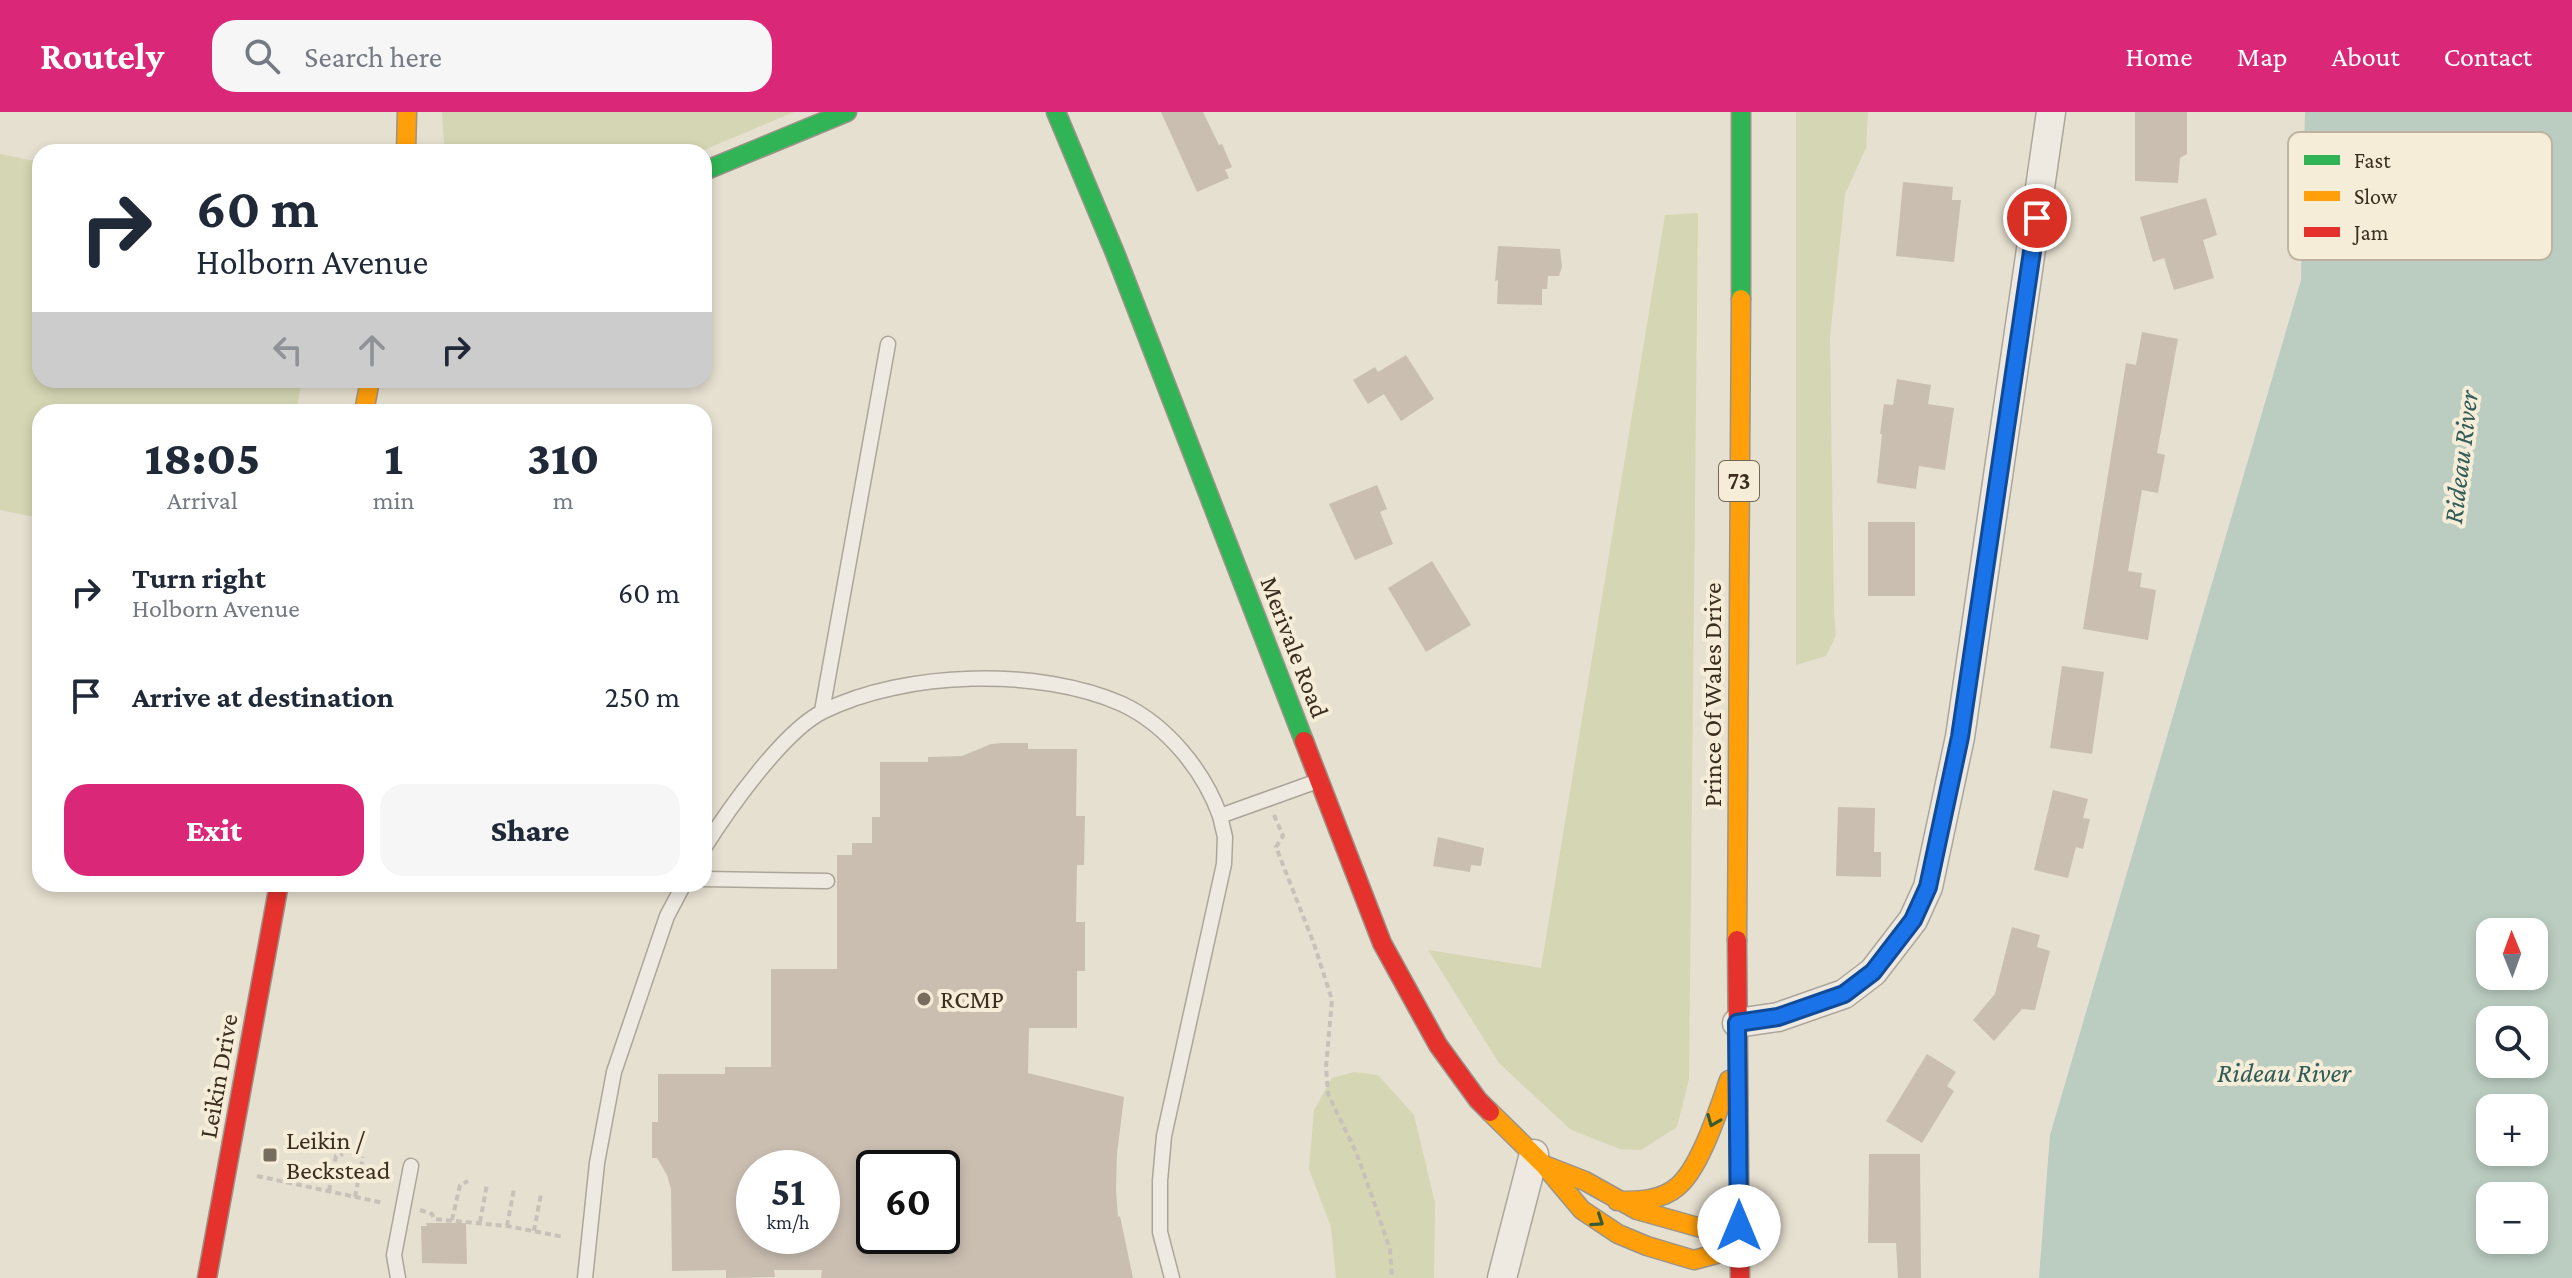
<!DOCTYPE html>
<html lang="en">
<head>
<meta charset="utf-8">
<style>
  body { margin:0; font-family:"Crimson Pro",serif; background:#f6f6f7; color:#1f2937; height:100vh; display:flex; flex-direction:column; font-size:30px; white-space:nowrap }
  * { box-sizing:border-box; margin:0 }
  p { font-size:26px; color:#747a83 }
  .icon { flex:none; width:44px; height:44px; fill:none; stroke:currentColor; stroke-width:2; stroke-linecap:round; stroke-linejoin:round }
  .map { position:relative; flex:1; overflow:hidden }
  .panel { position:absolute; left:32px; top:292px; width:680px; height:488px; display:flex; flex-direction:column; background:#fff; border-radius:24px; box-shadow:0 4px 12px #0003 }
  .panel>* { flex:none }
  .hud { position:absolute; left:32px; top:32px; width:680px; height:244px; border-radius:24px; box-shadow:0 4px 12px #0003; background:#fff; color:#1f2937; overflow:hidden }
  .needle { width:52px; rotate:359deg }
  .fabs { position:absolute; left:2476px; top:806px; display:grid; gap:16px }
  .fabs a { display:grid; place-items:center; width:72px; height:72px; border-radius:16px; background:#fff; box-shadow:0 4px 12px #0003; font-size:40px }
  .speed { position:absolute; left:736px; top:1038px; display:flex; gap:16px; font-size:40px; font-weight:700; text-align:center }
  .speed>* { display:grid; place-content:center; width:104px; height:104px; border-radius:50%; background:#fff; box-shadow:0 4px 12px #0003; line-height:1 }
  .speed small { font-size:20px; font-weight:400 }
  .speed .limit { border:4px solid #111; border-radius:12px; background:#fff; color:#111 }
  .pin { position:absolute; display:grid; place-items:center; width:68px; height:68px; color:#fff; margin:-34px; border:4px solid #fff; border-radius:50%; box-shadow:0 2px 8px #0007 }
  .me { position:absolute; width:88px; margin:-44px; rotate:0deg; stroke-linejoin:round; filter:drop-shadow(0 0 6px #0008) }
  .turn { display:flex; align-items:center; gap:28px; height:168px; padding:0 32px; font-size:36px }
  .turn .icon { width:104px; height:104px; stroke-width:2.5 }
  .turn b { display:block; font-size:56px; line-height:68px }
  .lanes { display:flex; align-items:center; height:76px; padding:0 32px; background:#0003; justify-content:center; gap:40px; direction:ltr }
  .lanes .off { opacity:.35 }
  .eta { display:flex; justify-content:space-evenly; align-items:center; height:136px; text-align:center }
  .eta b { font-size:48px; font-weight:800; line-height:56px }
  .primary-button { display:flex; gap:16px; margin-top:auto; padding:16px 32px }
  .primary-button a { flex:1; height:92px; border-radius:24px; background:#db2777; color:#fff; font-size:32px; font-weight:800; line-height:92px; text-align:center }
  .primary-button a+a { background:#f6f6f7; color:#1f2937 }
  ul { padding:0; list-style:none }
  li { display:flex; align-items:center; gap:24px; height:104px; padding:0 32px }
  li div { flex:1 }
  li b { display:block; font-size:30px }
  li em { font-style:normal }
  header { display:flex; align-items:center; gap:48px; box-sizing:border-box; height:112px; padding:0 40px; background:#db2777; color:#fff }
  header strong { font-size:38px }
  nav { display:flex; gap:44px; margin-inline-start:auto; font-size:28px }
  .search { width:560px; height:72px; background:#f6f6f7; display:flex; align-items:center; gap:20px; box-sizing:border-box; padding:0 28px; border-radius:24px; color:#747a83; font-size:30px }
  .map>svg:first-child { display:block }
  .green { fill:#d5d6b3 }
  .water { fill:#bbccc1; fill-rule:evenodd }
  .building { fill:#cabeb1; fill-rule:evenodd }
  .lines { fill:none; stroke-linecap:round; stroke-linejoin:round }
  .lane-casing { stroke:#aca599; stroke-width:17 }
  .street-casing { stroke:#aca599; stroke-width:31 }
  .fast-casing { stroke:#9b9489; stroke-width:21 }
  .slow-casing { stroke:#9b9489; stroke-width:21 }
  .jam-casing { stroke:#9b9489; stroke-width:21 }
  .path { stroke:#c7c1b9; stroke-width:4; stroke-dasharray:6 4; stroke-linecap:butt }
  .lane { stroke:#eeeae2; stroke-width:14 }
  .street { stroke:#eeeae2; stroke-width:28 }
  .fast { stroke:#30b455; stroke-width:18 }
  .slow { stroke:#ff9f0a; stroke-width:18 }
  .jam { stroke:#e5322d; stroke-width:18 }
  .oneway { stroke:#375c33 }
  .route-casing { stroke:#114b97; stroke-width:20 }
  .route { stroke:#1a73e8; stroke-width:14 }
  .poi-dot { fill:#776c5e; stroke:#f6edd8; stroke-width:3 }
  .labels { text-anchor:middle; stroke-width:8; stroke-linejoin:round; paint-order:stroke }
  .shield { fill:#f6edd8; stroke:#736757; stroke-width:2 }
  .shield-label { font-size:24px; font-weight:bold; fill:#3b2d20 }
  .street-label { font-size:26px; fill:#3b2d20; stroke:#f6edd8 }
  .poi-label { font-size:26px; fill:#3b2d20; stroke:#f6edd8; text-anchor:start }
  .water-label { font-size:28px; font-style:italic; fill:#305b58; stroke:#f6edd8 }
  .key { fill:#f6edd8; stroke:#beb3a1; stroke-width:2 }
  .key-label { font-size:22px; fill:#3b2d20 }
</style>
</head>
<body>
<header>
<strong>Routely</strong>
<div class="search"><svg class="icon" aria-label="search" viewBox="0 0 24 24"><circle cx="10" cy="10" r="6"/><path d="M15 15l6 6"/></svg>Search here</div>
<nav><a>Home</a><a>Map</a><a>About</a><a>Contact</a></nav>
</header>
<div class="map">
<svg width="2572" height="1166" viewBox="0 0 2572 1166">
  <rect width="100%" height="100%" fill="#e6e0d0"/>
  <path class="green" d="M442,0H794L699,40H454L444,31Z
    M1796,0H1868L1866,36L1845,82L1830,225L1834,502L1836,523L1826,544L1796,553Z
    M0,42L40,50V268H302L296,300H40V406L0,398Z
    M1698,101L1689,967L1677,1015L1641,1038L1620,1037L1571,1018L1499,951L1428,838L1541,856L1665,103Z
    M1354,960L1378,963L1414,1003L1435,1091L1434,1166H1336L1331,1115L1309,1057L1314,998L1332,966Z"/>
  <path class="water" d="M2305,0H2572V1166H2039L2050,1023L2301,168ZM2490,820H2534V864H2490ZM2490,908H2534V952H2490ZM2490,996H2534V1040H2490ZM2534,1084V1128H2490V1084Z"/>
  <path class="building" d="M1161,0H1203L1219,33L1222,32L1232,55L1225,58L1229,66L1197,80Z
    M2135,0H2187V42L2180,46L2178,71L2135,69Z
    M1903,70L1953,75L1952,88H1961L1954,150L1896,144Z
    M2206,86L2217,123L2203,128L2214,166L2174,178L2164,146L2153,150L2140,105Z
    M1498,134L1560,137L1562,155L1559,164H1548L1547,177H1542V193L1497,192L1498,168L1495,169Z
    M2142,220L2178,227L2157,341L2165,343L2158,381L2142,378L2128,459L2142,461L2140,475L2156,478L2148,528L2083,517L2126,251L2136,253Z
    M1406,243L1434,287L1401,309L1384,282L1368,292L1353,268L1375,255L1378,260Z
    M1897,267L1931,273L1928,292L1954,296L1945,358L1919,354L1916,377L1877,371L1882,322H1880L1884,292L1893,293Z
    M1377,373L1387,397L1380,400L1393,432L1355,448L1329,392Z
    M1868,410H1915V484H1868Z
    M1432,449L1471,513L1426,540L1388,476Z
    M2062,554L2104,560L2092,642L2050,636Z
    M1002,631H1028V637H1077L1076,704H1085L1084,753H1077L1076,810H1085V859H1077V916H1029L1028,961L1124,985L1117,1042L1116,1078L1118,1105L1120,1104L1133,1166H821L822,1158H774L775,1165L726,1166V1158L672,1159L671,1077L667,1063L657,1046H652V1010H658V962H725V955H771V857H837V743H852V731H872V705H880V650H928V645L962,644L991,632ZM754,1056H822V1124H754ZM874,1056H942V1124H874Z
    M2053,678L2088,687L2083,706L2090,707L2083,737L2076,735L2068,766L2034,758Z
    M1838,695L1875,696L1874,740H1881V765L1836,764Z
    M1438,725L1484,736L1481,754L1471,753L1470,760L1433,754Z
    M2012,815L2040,823L2037,835L2050,839L2035,898L2022,897L1994,929L1973,908L1995,882Z
    M1927,942L1956,960L1947,974L1954,979L1922,1031L1886,1009Z
    M1869,1042H1920L1921,1166H1898L1896,1131H1868Z
    M426,1111H466L467,1152L422,1151L421,1114H427Z"/>
  <g class="lines">
    <defs>
      <path id="lane" d="M822,599L888,232
        M704,736C728,698 784,618 824,599C905,559 1039,555 1122,592C1167,613 1204,659 1220,704L1315,670
        M704,767L827,769
        M398,1166L394,1143L411,1054
        M585,1166L597,1051L614,960L667,804L684,772
        M1172,1166L1160,1120V1069L1164,1024L1224,752L1225,725L1220,704"/>
      <path id="street" d="M1737,911L1778,905L1844,882L1873,860L1913,808L1928,775L1960,625L2051,0
        M1502,1166L1534,1042"/>
      <path id="fast" d="M1056,0L1115,141L1304,629
        M704,59L847,0
        M1741,187V0"/>
      <path id="slow" d="M406,40L407,0
        M364,300L370,268
        M1737,828L1741,187
        M1490,1000L1544,1053L1582,1098L1618,1122L1647,1134L1694,1148L1720,1141L1739,1131L1712,1119L1637,1098L1585,1069L1544,1053
        M1617,1089C1637,1089 1661,1089 1677,1075C1700,1057 1719,996 1729,968"/>
      <path id="jam" d="M1304,629L1382,831L1438,933L1478,988L1490,1000
        M1737,828L1740,1166
        M207,1166L279,772"/>
    </defs>
    <use href="#lane" class="lane-casing"/>
    <use href="#street" class="street-casing"/>
    <use href="#fast" class="fast-casing"/>
    <use href="#slow" class="slow-casing"/>
    <use href="#jam" class="jam-casing"/>
    <path class="path" d="M1274,703L1283,724L1276,735L1314,832L1332,888L1326,955L1328,982L1356,1040L1374,1090L1390,1138L1392,1166
      M257,1064L384,1091
      M329,1079L336,1044L343,1042
      M355,1085L363,1045
      M420,1098L432,1102L434,1107L507,1114L564,1125
      M452,1108L460,1073L468,1069
      M480,1110L487,1072
      M507,1114L514,1077
      M534,1119L541,1082"/>
    <use href="#lane" class="lane"/>
    <use href="#street" class="street"/>
    <use href="#fast" class="fast"/>
    <use href="#slow" class="slow"/>
    <use href="#jam" class="jam"/>
  </g>
  <defs><path id="oneway-chevron" d="M-2-3.5L2.5 0L-2 3.5" fill="none" stroke-width="1.6" stroke-linecap="round" stroke-linejoin="round" transform="scale(2)"/></defs>
  <g class="oneway">
    <use href="#oneway-chevron" transform="translate(1713 1009) rotate(112)"/>
    <use href="#oneway-chevron" transform="translate(1598 1109) rotate(34)"/>
  </g>
  <g class="lines">
    <defs>
      <path id="route" d="M1739,1114L1737,911L1778,905L1844,882L1873,860L1913,808L1928,775L1960,625L2037,106"/>
    </defs>
    <use href="#route" class="route-casing"/>
    <use href="#route" class="route"/>
  </g>
  <g class="poi-dot">
    <circle cx="924" cy="887" r="8"/>
    <rect x="262" y="1035" width="16" height="16" rx="4"/>
  </g>
  <g class="labels">
    <rect class="shield" x="1719" y="349" width="40" height="40" rx="6"/>
    <g class="shield-label">
      <text x="1739" y="377">73</text>
    </g>
    <g class="street-label">
      <text transform="translate(1295 535) rotate(69)" y="9">Merivale Road</text>
      <text transform="translate(1712 583) rotate(-90)" y="9">Prince Of Wales Drive</text>
      <text transform="translate(218 964) rotate(-80)" y="9">Leikin Drive</text>
    </g>
    <g class="poi-label">
      <text x="940" y="896">RCMP</text>
      <text x="286" y="1037">Leikin /<tspan x="286" dy="30">Beckstead</tspan></text>
    </g>
    <g class="water-label">
      <text transform="translate(2460 345) rotate(-83)" y="10">Rideau River</text>
      <text x="2284" y="970">Rideau River</text>
    </g>
  </g>
  <rect x="2288" y="20" width="264" height="128" rx="12" class="key"/>
  <rect x="2304" y="43" width="36" height="10" fill="#30b455"/>
  <rect x="2304" y="79" width="36" height="10" fill="#ff9f0a"/>
  <rect x="2304" y="115" width="36" height="10" fill="#e5322d"/>
  <g class="key-label">
    <text x="2354" y="56">Fast</text>
    <text x="2354" y="92">Slow</text>
    <text x="2354" y="128">Jam</text>
  </g>
</svg>
<div class="fabs">
<a><svg class="needle" viewBox="-14 -14 28 28"><path d="M0-13l5 13h-10z" fill="#e53935"/><path d="M0 13l5-13h-10z" fill="#747a83"/></svg></a>
<a><svg class="icon" aria-label="search" viewBox="0 0 24 24"><circle cx="10" cy="10" r="6"/><path d="M15 15l6 6"/></svg></a>
<a>+</a>
<a>−</a>
</div>
<div class="speed"><div>51<small>km/h</small></div><div class="limit">60</div></div>
<div class="pin" style="left:2037px;top:106px;background:#d93025"><svg class="icon" aria-label="arrive" viewBox="0 0 24 24"><path d="M6 21V4h12l-3 4 3 4H6"/></svg></div>
<svg class="me" style="left:1739px;top:1114px" viewBox="-20 -20 40 40"><circle r="19" fill="#fff"/><path d="M0-13L10 11 0 6-10 11z" fill="#1a73e8"/></svg>
<div class="hud">
<div class="turn"><svg class="icon" aria-label="right" viewBox="0 0 24 24"><path d="M7 20v-9h11M14 6l5 5-5 5"/></svg><div><b>60 m</b>Holborn Avenue</div></div>
<div class="lanes"><svg class="icon off" aria-label="left" viewBox="0 0 24 24"><path d="M17 20v-9H6M10 6l-5 5 5 5"/></svg><svg class="icon off" aria-label="ahead" viewBox="0 0 24 24"><path d="M12 20V5M6 11l6-6 6 6"/></svg><svg class="icon" aria-label="right" viewBox="0 0 24 24"><path d="M7 20v-9h11M14 6l5 5-5 5"/></svg></div>
</div>
<section class="panel">
<div class="eta">
<div><b>18:05</b><p>Arrival</p></div>
<div><b>1</b><p>min</p></div>
<div><b>310</b><p>m</p></div>
</div>
<ul>
<li><svg class="icon" aria-label="right" viewBox="0 0 24 24"><path d="M7 20v-9h11M14 6l5 5-5 5"/></svg><div><b>Turn right</b><p>Holborn Avenue</p></div><em>60 m</em></li>
<li><svg class="icon" aria-label="arrive" viewBox="0 0 24 24"><path d="M6 21V4h12l-3 4 3 4H6"/></svg><div><b>Arrive at destination</b></div><em>250 m</em></li>
</ul>
<div class="primary-button"><a>Exit</a><a>Share</a></div>
</section>
</div>
</body>
</html>
